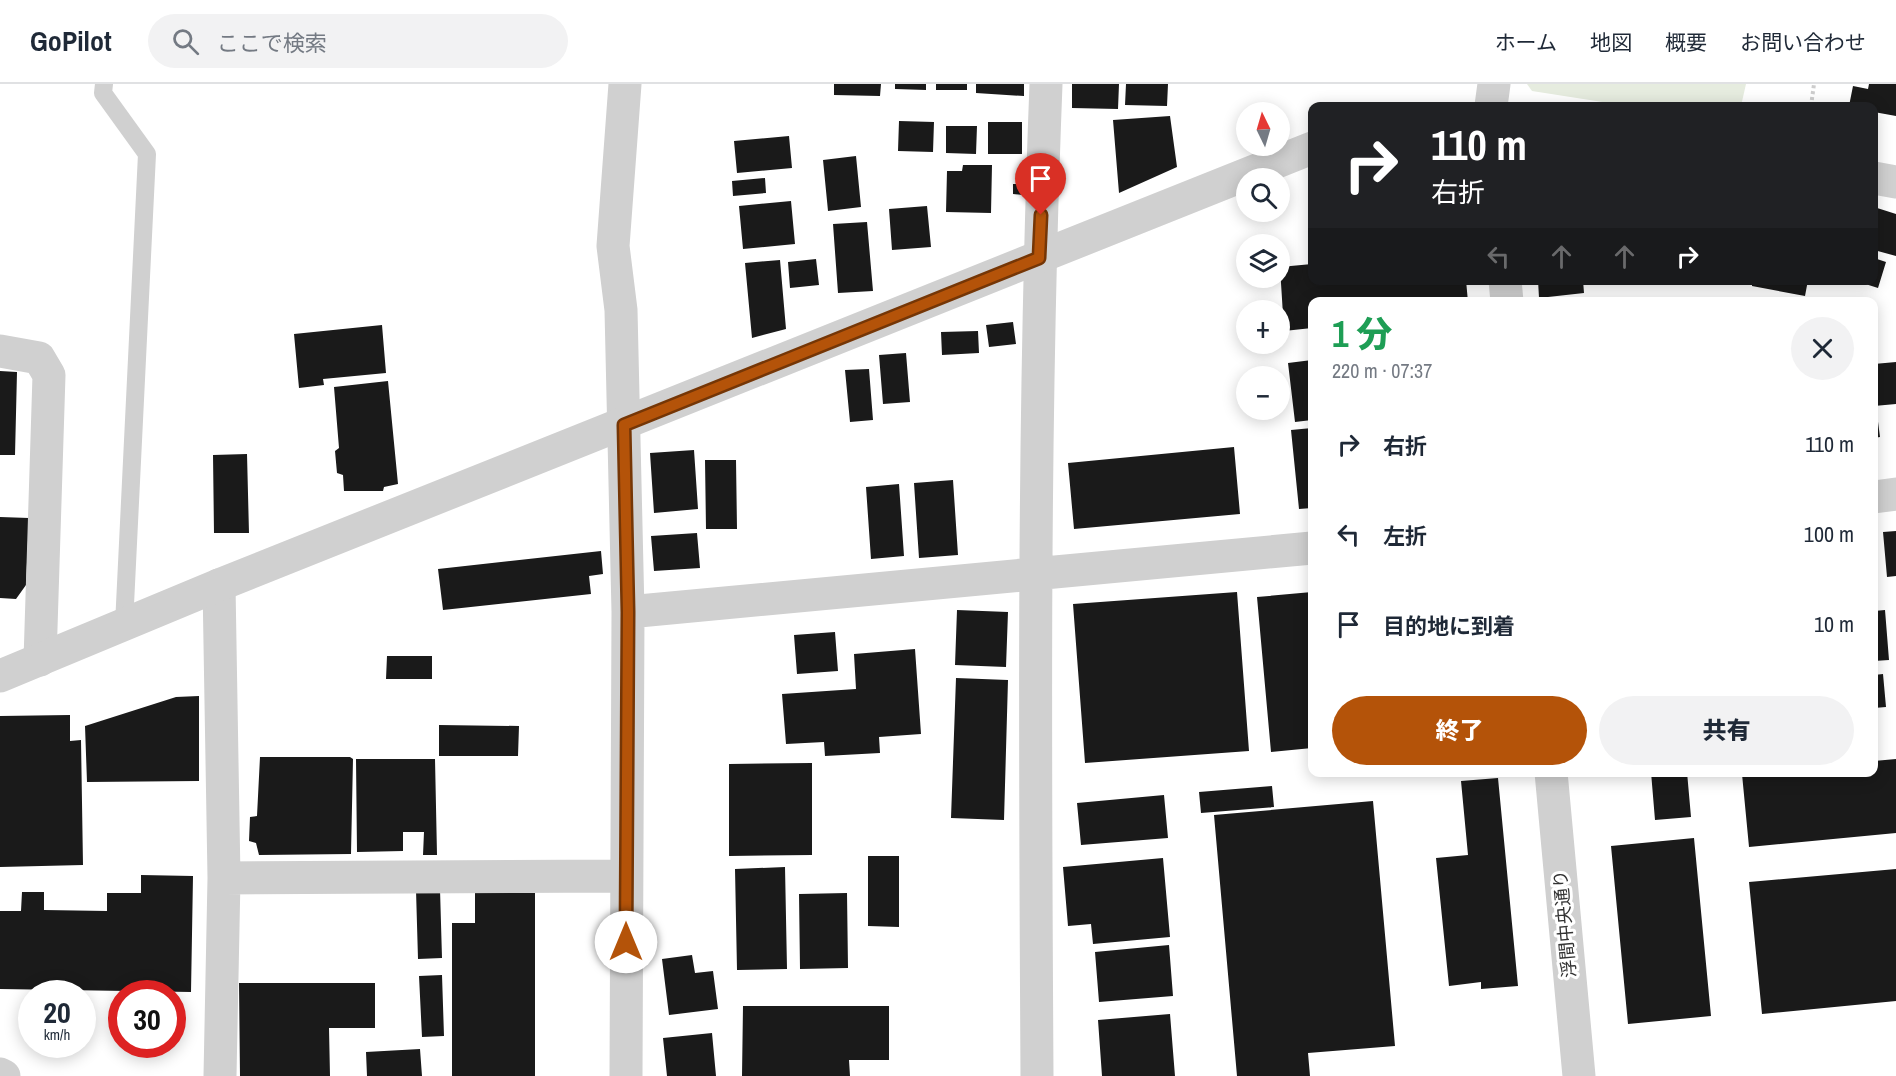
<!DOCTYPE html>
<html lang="ja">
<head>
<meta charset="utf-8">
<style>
  body { margin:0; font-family:"Archivo Narrow","Noto Sans JP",sans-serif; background:#f2f2f3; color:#1f2937; height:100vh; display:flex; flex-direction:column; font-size:22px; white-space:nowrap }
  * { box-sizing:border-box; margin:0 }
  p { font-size:20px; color:#747a83 }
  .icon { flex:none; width:33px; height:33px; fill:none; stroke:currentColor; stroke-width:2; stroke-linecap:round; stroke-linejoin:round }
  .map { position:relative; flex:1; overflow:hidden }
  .details { position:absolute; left:1308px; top:213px; width:570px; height:480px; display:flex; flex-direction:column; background:#fff; border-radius:12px; box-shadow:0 3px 15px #0003 }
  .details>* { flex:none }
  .top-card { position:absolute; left:1308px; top:18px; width:570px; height:183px; border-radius:12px; box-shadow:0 3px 15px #0003; background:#202124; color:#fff; overflow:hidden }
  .needle { width:39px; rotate:355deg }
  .buttons { position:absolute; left:1236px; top:18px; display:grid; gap:12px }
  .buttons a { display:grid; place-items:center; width:54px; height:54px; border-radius:50%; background:#fff; box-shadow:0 3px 15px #0003; font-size:30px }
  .speed { position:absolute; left:18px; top:896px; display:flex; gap:12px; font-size:30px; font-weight:700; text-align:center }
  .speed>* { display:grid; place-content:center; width:78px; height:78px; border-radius:50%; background:#fff; box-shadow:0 3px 15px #0003; line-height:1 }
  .speed small { font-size:15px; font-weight:400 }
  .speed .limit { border:9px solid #d22; background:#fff; color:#111 }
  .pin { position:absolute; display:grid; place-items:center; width:51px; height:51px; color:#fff; margin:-62px -26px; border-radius:50% 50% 50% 0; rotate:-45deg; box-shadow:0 0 6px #0007 }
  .pin .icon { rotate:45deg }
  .me { position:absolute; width:66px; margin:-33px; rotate:0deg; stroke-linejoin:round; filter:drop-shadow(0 0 4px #0008) }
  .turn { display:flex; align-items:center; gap:21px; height:126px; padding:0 24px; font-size:27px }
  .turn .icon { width:78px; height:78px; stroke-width:2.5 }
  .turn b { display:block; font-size:42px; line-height:51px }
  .lanes { display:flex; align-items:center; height:57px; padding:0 24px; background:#0003; justify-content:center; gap:30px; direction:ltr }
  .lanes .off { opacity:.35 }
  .round { display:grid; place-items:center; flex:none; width:63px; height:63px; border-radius:32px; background:#f2f2f3 }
  .summary { display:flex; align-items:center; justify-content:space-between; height:102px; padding:0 24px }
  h1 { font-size:36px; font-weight:800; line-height:45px; color:#1e9e55 }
  .primary-button { display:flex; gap:12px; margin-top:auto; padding:12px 24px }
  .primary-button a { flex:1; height:69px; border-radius:36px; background:#b45309; color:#fff; font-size:24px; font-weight:800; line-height:69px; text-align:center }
  .primary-button a+a { background:#f2f2f3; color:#1f2937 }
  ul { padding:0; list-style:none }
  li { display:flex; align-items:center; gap:18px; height:90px; padding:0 24px }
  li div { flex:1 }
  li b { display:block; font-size:22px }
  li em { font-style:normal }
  header { display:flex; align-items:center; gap:36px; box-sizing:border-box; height:84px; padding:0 30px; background:#fff; border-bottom:2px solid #e0e1e3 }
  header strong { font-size:28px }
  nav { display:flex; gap:33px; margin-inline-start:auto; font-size:21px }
  .search { width:420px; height:54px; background:#f2f2f3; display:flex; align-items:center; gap:15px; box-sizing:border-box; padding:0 21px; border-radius:33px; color:#747a83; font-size:22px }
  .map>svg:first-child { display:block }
  .green { fill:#e6ecdf }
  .building { fill:#1a1a1a }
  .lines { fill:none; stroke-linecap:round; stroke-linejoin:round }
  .path { stroke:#cdcdcd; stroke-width:4; stroke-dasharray:3 3; stroke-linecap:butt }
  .service { stroke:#d0d0d0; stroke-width:18 }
  .minor { stroke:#d0d0d0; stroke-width:33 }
  .tertiary { stroke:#d0d0d0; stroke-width:33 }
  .route-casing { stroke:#753606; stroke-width:15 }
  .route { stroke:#b45309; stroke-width:10 }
  .labels { text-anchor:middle; stroke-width:6; stroke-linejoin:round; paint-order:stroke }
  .street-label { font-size:18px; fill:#333; stroke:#fff }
</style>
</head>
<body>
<header>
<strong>GoPilot</strong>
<div class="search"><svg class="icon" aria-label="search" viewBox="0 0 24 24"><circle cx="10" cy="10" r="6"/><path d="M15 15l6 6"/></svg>ここで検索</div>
<nav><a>ホーム</a><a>地図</a><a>概要</a><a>お問い合わせ</a></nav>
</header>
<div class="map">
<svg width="1896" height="992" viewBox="0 0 1896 992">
  <rect width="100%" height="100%" fill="#fff"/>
  <path class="green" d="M1527,0H1746L1741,22H1628L1532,7Z"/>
  <path class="building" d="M834,0H881L880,12L834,11Z
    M895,0H926V6L895,5Z
    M936,0H967V6H936Z
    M976,0H1024V12L976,9Z
    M1072,0H1119L1118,25L1072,24Z
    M1126,0H1168L1167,22L1125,21Z
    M1869,0H1896V32L1874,28V22H1849L1853,2L1868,5Z
    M1170,32L1177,83L1119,109L1113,36Z
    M899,37L934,38L933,68L898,67Z
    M988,38H1022V70H988Z
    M946,42H977L976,70L946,69Z
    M789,52L792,84L737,89L734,57Z
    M856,72L861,123L828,127L823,76Z
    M963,81H992L991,129L946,128L947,87H962Z
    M765,94L766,109L733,112L732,97Z
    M1013,100H1024L1023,111L1013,110Z
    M791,117L795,160L743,165L739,122Z
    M927,122L931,163L892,166L889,125Z
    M1874,123L1896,130V172L1874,166Z
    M867,138L873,207L838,209L833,140Z
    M1874,174L1886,178L1878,204L1856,197L1874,196Z
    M816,175L819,201L790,204L788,178Z
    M780,176L786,245L752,254L745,179Z
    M1312,180V196H1466L1468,218H1312V244L1284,247L1280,183Z
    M1538,196H1583L1584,209L1539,214Z
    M1752,196H1808L1805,212L1752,202Z
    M1013,238L1016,260L989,263L986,241Z
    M382,241L386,289L323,295L324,301L299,304L294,250Z
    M978,247L979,269L942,271L941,248Z
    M906,269L910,318L883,320L879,271Z
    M1312,276V336L1295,338L1288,279Z
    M1896,278V320L1874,322V280Z
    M869,285L873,336L850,338L845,286Z
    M0,287L17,288L15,371H0Z
    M388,297L398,400L384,403L383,407H344L343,391L337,389L335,367L339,364L334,303Z
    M1874,330H1877L1880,353L1874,354Z
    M1312,344V424L1299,425L1291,346Z
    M1234,363L1240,430L1074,445L1068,379Z
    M694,366L698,425L654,429L650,369Z
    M247,370L249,449H214L213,371Z
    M705,376H736L737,445H706Z
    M953,396L958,471L919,474L914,399Z
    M899,400L904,472L871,475L866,403Z
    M0,433L29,434L26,501L16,515L0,514Z
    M1896,447V492L1887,493L1883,448Z
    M697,449L700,484L654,487L651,452Z
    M601,467L603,490L589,492L591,510L443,526L438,485Z
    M1237,508L1249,667L1085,679L1073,520Z
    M1312,508V664L1271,668L1257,513Z
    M957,526L1008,528L1006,583L955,581Z
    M1885,526L1889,576L1874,577V527Z
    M835,548L838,587L797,590L794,551Z
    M915,565L921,650L879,653L880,669L825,672L824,658L786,660L782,610L856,605L854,570Z
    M387,572H432V595H386Z
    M1883,590L1886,623L1874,624V591Z
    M956,594L1008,596L1004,736L951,734Z
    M199,612V697L87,698L85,642L176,613Z
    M70,631V657L81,656L83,781L0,783V632Z
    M439,641L519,642L518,672H439Z
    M260,673H350L353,675L351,770L259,771L256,759L249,757L250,733L257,732Z
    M356,675H435L437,771H423L424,748H403V767L357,768Z
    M1896,675V749L1749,763L1742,690L1874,688V677Z
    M812,679V771L729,772V680Z
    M1651,688H1687L1691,733L1655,736Z
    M1498,694L1518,902L1481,905V898L1449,902L1436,774L1468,771L1461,697Z
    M1272,702L1274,723L1201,729L1199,708Z
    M1164,711L1168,754L1081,761L1077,719Z
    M1373,717L1395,962L1308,969L1310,992H1237L1214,731Z
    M1694,754L1711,932L1628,940L1611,762Z
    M868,772H899V843L868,842Z
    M1163,774L1170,853L1093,860L1091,840L1068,842L1063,783Z
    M785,783L787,885L737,886L735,785Z
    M1896,785V917L1762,930L1749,798Z
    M141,791L193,792L191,908L0,905V827H21L22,808H44V826L107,827V809H141Z
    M440,805L442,874L418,875L416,806Z
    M475,809H535V992H452V839H475Z
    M847,809L848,884L800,885L799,810Z
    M1169,861L1173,912L1099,918L1095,868Z
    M692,871L695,889L713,887L718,925L669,931L662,875Z
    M442,891L444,952L422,953L419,892Z
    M239,899H375V944H329L330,992H240Z
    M743,922H889V976H849L850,992H742Z
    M1170,930L1175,992H1102L1098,936Z
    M712,949L716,992H667L663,954Z
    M420,965L422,992H367L366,968Z"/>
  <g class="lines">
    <path class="path" d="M1811,22L1814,0"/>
    <path class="service" d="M104,0L103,9L147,70L124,541"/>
    <path class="minor" d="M625,0L613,162L621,226L628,528L626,992
      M0,267L39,274L49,291L40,576
      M1874,413L1896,410
      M219,501L224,794L220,992
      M628,528L1312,464
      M224,794L626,792
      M1037,992C1035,661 1033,331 1046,0"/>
    <path class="tertiary" d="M1491,22L1494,0
      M1874,94L1896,98
      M1505,196L1507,218
      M0,592L219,501L1312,64
      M1551,688L1579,992
      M0,990L4,992"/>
  </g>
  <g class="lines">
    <defs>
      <path id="route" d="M626,858L628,528L624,341L1039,174L1041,131"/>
    </defs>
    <use href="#route" class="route-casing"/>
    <use href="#route" class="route"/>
  </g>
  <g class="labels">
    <g class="street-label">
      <text transform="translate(1565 840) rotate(-95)" y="6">浮間中央通り</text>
    </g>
  </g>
</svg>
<div class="buttons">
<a><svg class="needle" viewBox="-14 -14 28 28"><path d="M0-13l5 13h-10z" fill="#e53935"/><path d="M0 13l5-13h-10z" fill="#747a83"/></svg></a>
<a><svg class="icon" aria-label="search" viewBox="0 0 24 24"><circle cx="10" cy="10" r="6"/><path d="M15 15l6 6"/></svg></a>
<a><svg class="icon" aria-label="layers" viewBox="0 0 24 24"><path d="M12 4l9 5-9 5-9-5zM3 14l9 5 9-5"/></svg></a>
<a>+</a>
<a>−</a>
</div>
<div class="speed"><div>20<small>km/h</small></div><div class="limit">30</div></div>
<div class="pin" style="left:1041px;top:131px;background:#d93025"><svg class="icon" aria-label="arrive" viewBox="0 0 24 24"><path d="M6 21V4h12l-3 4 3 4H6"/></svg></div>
<svg class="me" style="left:626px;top:858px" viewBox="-20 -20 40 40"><circle r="19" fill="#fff"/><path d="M0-13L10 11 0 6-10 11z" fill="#b45309"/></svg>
<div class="top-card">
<div class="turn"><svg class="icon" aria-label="right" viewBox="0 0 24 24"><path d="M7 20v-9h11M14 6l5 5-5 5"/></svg><div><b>110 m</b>右折</div></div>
<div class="lanes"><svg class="icon off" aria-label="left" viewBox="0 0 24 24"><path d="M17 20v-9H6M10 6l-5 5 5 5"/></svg><svg class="icon off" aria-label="ahead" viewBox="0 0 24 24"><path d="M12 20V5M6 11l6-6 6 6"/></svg><svg class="icon off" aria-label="ahead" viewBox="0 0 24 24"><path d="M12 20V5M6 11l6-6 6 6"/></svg><svg class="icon" aria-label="right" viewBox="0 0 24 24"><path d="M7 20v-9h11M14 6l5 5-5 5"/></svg></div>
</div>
<section class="details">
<div class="summary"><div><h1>1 分</h1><p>220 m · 07:37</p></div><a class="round"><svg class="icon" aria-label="close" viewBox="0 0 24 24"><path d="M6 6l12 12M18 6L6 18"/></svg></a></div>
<ul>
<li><svg class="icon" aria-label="right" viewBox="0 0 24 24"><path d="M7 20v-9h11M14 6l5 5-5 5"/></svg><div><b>右折</b></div><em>110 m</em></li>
<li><svg class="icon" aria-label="left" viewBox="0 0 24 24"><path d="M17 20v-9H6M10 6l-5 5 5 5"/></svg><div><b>左折</b></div><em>100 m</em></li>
<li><svg class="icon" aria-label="arrive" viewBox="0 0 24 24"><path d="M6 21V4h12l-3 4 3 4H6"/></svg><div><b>目的地に到着</b></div><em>10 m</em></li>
</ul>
<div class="primary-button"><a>終了</a><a>共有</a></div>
</section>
</div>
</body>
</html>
